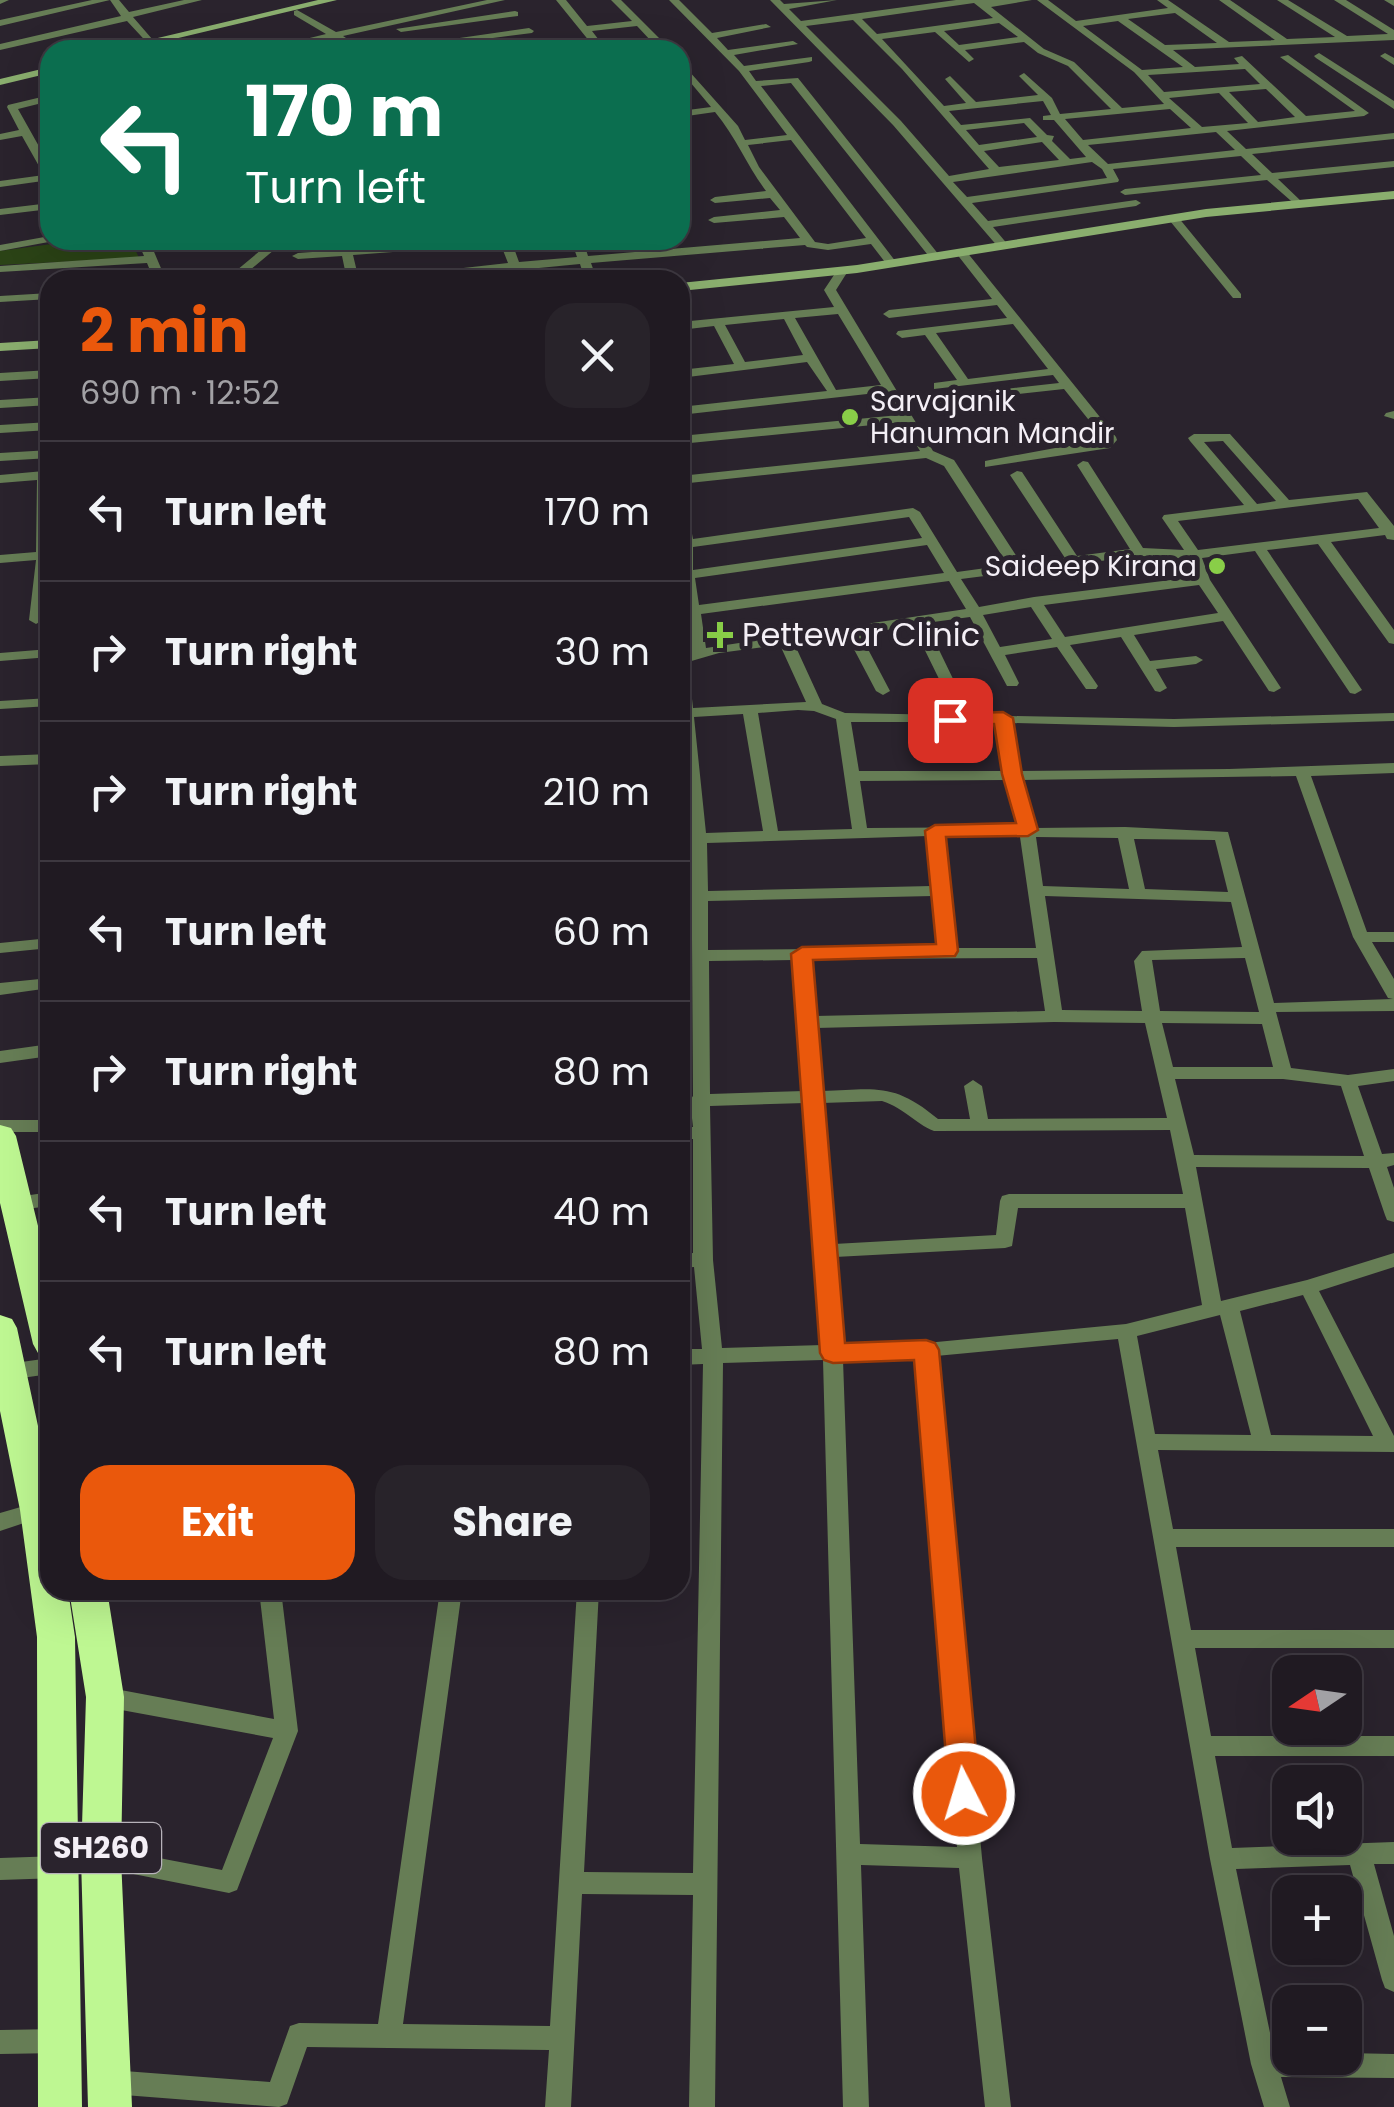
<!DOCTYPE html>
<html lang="en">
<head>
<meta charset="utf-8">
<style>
  body { margin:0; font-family:Poppins,sans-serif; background:#28232a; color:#f1f3f6; height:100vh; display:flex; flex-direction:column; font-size:38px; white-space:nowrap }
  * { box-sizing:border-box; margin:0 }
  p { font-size:32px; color:#a2a1a5 }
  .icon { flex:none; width:55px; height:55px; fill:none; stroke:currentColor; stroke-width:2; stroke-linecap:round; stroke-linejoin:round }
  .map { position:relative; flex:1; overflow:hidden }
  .panel { position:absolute; left:40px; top:270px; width:650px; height:1330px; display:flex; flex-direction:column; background:#201a22; border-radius:30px; box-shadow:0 10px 40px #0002,0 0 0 2px #3d3840 }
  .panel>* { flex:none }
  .hud { position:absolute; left:40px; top:40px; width:650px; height:210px; border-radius:30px; box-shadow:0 10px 40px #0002,0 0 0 2px #3d3840; background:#0b6e4f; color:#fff; overflow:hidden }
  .needle { width:65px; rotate:257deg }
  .controls { position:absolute; left:1272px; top:1655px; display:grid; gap:20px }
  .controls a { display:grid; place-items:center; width:90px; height:90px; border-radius:20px; background:#201a22; box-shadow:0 10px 40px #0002,0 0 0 2px #3d3840; font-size:50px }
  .pin { position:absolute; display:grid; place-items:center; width:85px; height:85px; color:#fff; margin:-42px; border-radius:20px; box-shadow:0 5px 15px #0006 }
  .me { position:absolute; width:110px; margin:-55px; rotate:355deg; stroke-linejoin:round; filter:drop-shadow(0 0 8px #0008) }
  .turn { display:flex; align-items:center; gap:35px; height:210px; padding:0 40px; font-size:45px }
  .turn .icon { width:130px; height:130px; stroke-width:2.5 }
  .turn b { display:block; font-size:70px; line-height:85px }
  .round { display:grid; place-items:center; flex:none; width:105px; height:105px; border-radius:30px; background:#28232a }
  .head { display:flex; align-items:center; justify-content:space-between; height:170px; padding:0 40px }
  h1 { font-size:60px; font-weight:700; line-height:75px; color:#ea580c }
  .primary-button { display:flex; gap:20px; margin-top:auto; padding:20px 40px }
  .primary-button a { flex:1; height:115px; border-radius:30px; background:#ea580c; color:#fff; font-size:40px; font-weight:700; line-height:115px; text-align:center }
  .primary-button a+a { background:#28232a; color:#f1f3f6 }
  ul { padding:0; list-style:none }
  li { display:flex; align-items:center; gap:30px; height:140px; padding:0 40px; border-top:2px solid #3d3840 }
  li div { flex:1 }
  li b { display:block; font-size:38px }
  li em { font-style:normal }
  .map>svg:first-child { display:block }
  .green { fill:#2b4316 }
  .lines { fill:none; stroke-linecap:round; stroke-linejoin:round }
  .street { fill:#667d55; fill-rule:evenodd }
  .secondary { fill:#8aae6e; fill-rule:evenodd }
  .highway { fill:#bef792; fill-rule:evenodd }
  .route { fill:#ea580c; stroke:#983908; stroke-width:2.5 }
  .poi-dot { fill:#89ce48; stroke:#2a232d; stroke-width:4 }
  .labels { text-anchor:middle; stroke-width:10; stroke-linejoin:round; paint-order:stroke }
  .far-poi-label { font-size:28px; fill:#f4eff6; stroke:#2a232d; text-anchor:start }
  .shield { fill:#2a232d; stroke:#b7b2ba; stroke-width:2.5 }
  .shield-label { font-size:30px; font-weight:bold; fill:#f4eff6 }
  .poi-label { font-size:32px; fill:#f4eff6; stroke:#2a232d; text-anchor:start }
</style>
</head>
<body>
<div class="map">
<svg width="1394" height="2107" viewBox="0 0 1394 2107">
  <rect width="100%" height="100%" fill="#2a232d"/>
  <path class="green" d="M81,240H131L139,258L0,265V251Z"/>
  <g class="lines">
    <path class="street" d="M0,0H9L0,4Z
      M92,0H119L129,12L184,0H202L133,17L159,47L154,50L127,21L0,50V44L121,16L110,0L0,26V20Z
      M487,0H505L343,36L364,50H352L333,39L280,50H261L326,34L294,15V11L297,10L336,32Z
      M556,0H566L587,26L632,21L611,0H621L671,50L658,47L600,50L652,42L637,26L592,31L602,44L600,46L542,50L590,42Z
      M669,0H679L712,33L766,24L771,27L717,38L728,50L793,41L798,44L734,55L744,66L812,57V61L809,62L749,71L756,81L798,78L939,255V259H931L791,83L761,86L896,262V266H888L871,244L828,250L807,247L805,245L591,263L597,280H585L580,264L415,280H377L383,277L508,263L499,240H511L519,262L577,257L571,240H583L588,256L800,238L784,217L714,223L708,220L714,217L780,210L770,198L715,203L710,200L715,197L766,191C747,166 736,137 715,112L680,117V111L711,107L680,70V61L738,126L745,140L787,135L739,71ZM791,140L866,238L828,244L815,242L759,167L748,145Z
      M770,0H780L784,4L837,0L789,9L801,21L956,0H1032L991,7L1044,49L1074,62L1122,108L1164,104L1134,72L1037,0H1048L1076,21L1168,8L1157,0H1168L1229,42L1275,40L1219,0H1230L1287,39L1335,37L1277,0H1288L1347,36L1388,34L1334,0H1346L1394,30V40L1173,50L1195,67L1239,64L1234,58L1242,56L1306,116L1355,111L1280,57L1288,55L1369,113L1364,116L1227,131L1246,149L1394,133V139L1252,154L1272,173L1394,161V167L1278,179L1302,202L1303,204L1298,207L1267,180L1125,195L1120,192L1125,189L1261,175L1241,156L1113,169L1119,180L1118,182L972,203L988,221L1136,200L1141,203L1136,206L993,227L1009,246L999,248L893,125ZM974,3L993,18L877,34L862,19ZM1175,13L1217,43L1165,45L1128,19ZM853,20L902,69L989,169L949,176L901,121L806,26ZM1118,21L1183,67L1142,70L1083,26ZM999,23L1018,37L959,45L944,31ZM935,32L969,62L974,59L965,50L1024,42L1038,53L1068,66L1111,109L1060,114L1052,98L1024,73L1019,76L1038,95L976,102L950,76L945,79L966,103L944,106L882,39ZM1245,69L1260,84L1164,92L1148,75ZM1266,89L1295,117L1258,122L1229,92ZM1219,93L1248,123L1202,127L1169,98ZM1043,101L1051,115L1043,116V120H1054L1086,157L1070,159L1052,141L1054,136L1047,135L1030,118L961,125L949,111ZM1170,109L1191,128L1083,140L1065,119ZM1024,123L1037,137L979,145L966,130ZM1216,132L1235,150L1108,164L1088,145ZM1042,142L1059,160L999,167L984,151ZM1092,162L1102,169L1107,178L967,197L953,182Z
      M1384,0H1394V6Z
      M515,11L518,12V16L401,32L396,29Z
      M529,28L534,31L532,33L416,48L411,45Z
      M1319,53L1394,101V109L1316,58L1314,56Z
      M1385,53L1394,58V65L1380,56Z
      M50,95V101L18,109L50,166V180L0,187V181L44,175L22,136L0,140V134L19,130L7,107L8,105Z
      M50,203V209L0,215V209Z
      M1170,217H1178L1241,294V298H1233L1170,221Z
      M50,236V240L54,241L0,251V245Z
      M137,240H149L166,280H154L147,263L0,272V266L144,256Z
      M214,240H226L231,249L221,251Z
      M273,240H286L238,280H225Z
      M469,241L475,244L473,246L353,255L359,280H347L342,256L298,259L292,256L298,253Z
      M962,250L966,251L1116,437L1117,440L1110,448L985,467V461L990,460L1104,439L1064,389L938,403L936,400L942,396L1059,383L1053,375L934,389V383L957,380L925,335L902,338L896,334L898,331L1007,318L997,305L889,318L883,314L889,310L992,299L956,253ZM1013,324L1048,369L968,379L936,333Z
      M842,268L848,271L836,290L933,451L954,460L1021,563L1065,558L1010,475L1017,471L1022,472L1077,556L1130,549L1077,465L1083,461L1088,462L1143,548L1184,550L1162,518L1164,515L1244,505L1190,441L1188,438L1194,434H1230L1289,500L1367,492L1394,526V540L1387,539L1385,535L1331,542L1394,630V644L1389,643L1318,544L1267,550L1362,690L1355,694L1350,693L1255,551L1202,558L1210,580L1281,688L1274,692L1269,691L1223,621L1134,635L1150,661L1196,656L1203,660L1196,664L1156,669L1167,688L1160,692L1155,691L1121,637L1070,645L1098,686L1096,689H1086L1057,647L1005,655L1019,683L1017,686H1007L970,617L926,623L956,685L949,689L942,685L913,626L860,634L890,691L883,695L876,691L847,636L794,643L822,704L845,713L1174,719L1394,713V721L1174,727L1011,723L1019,771L1229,769L1394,763V773L1311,776L1367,932H1394V942H1372L1394,979V1011L1276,1012L1291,1068L1348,1075L1394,1069V1081L1358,1086L1382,1154L1394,1153V1165L1387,1167L1394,1188V1222L1387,1220L1385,1215L1369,1168L1196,1167L1221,1301L1307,1280L1394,1253V1267L1319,1291L1394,1436V1452L1158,1450L1173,1529H1394V1547H1176L1191,1630H1394V1648H1195L1211,1736H1394V1756H1215L1232,1848L1394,1842V1864H1374L1394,1936V1992L1385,1988L1382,1980L1350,1865L1236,1869L1274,2052H1290V2058H1345V2053L1394,2054V2078L1281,2077L1290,2107H1264L1251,2064L1210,1859L1118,1339L936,1356L982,1858L1011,2107H985L959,1868L861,1865L869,2107H843L823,1360L723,1363L715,2107H689L693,1895L582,1894L571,2107H545L549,2050L307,2047L287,2104L279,2107L111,2094L102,2091L98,2082L102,2073L111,2070L270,2082L290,2026L299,2023L378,2024L440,1590H462L403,2024L550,2026L577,1590H599L584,1872L693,1873L703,1364L680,1365V1349H702L694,1267L680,1268V1254L693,1253V1139H680V1127H693L690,1100L693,1096L692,939H680V929H692L691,838L680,730V655L692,651L687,615L680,616V608L685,607L680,573V504L687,508L693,539L913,508L920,512L957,572L1008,565L944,466L926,458L680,484V476L920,451L903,422L680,444V436L899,415L885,392L680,415V407L827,391L807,362L680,378V370L734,364L714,326L680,330V322L834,307L824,290L838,269ZM838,314L881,385L836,390L795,318ZM784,319L803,355L745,362L725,325ZM1223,441L1276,501L1257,504L1204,442ZM1358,499L1379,528L1198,550L1178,521ZM909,517L922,538L693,570V547ZM927,545L944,573L699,605L695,578ZM1139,556L1189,559L1195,577L1034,597L979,607L961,579ZM949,581L966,609L706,648L701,614ZM1199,585L1218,613L1065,637L1044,605ZM1031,607L1052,639L1000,647L983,615ZM780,645L806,702L693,708L688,662L719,653ZM798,710L814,711L836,719L852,829L778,831L758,713ZM743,714L763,831L706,833L694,717ZM851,722H996L1004,771H859ZM1296,776L1353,937L1388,998L1393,999L1274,1003L1228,832L1125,827L1034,828L1021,780ZM1006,780L1019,827L867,828L860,781ZM928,836L932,886L708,891L707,843ZM943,836L1020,837L1036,948H955ZM1036,837L1118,838L1129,889L1043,886ZM1134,839L1215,840L1228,892L1145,889ZM933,896L938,948L708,950V901ZM1045,896L1231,902L1242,947L1142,951L1134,961L1142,1011L1062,1010ZM1037,958L1045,1011L815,1016L811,959ZM1245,958L1259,1012L1160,1011L1152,960ZM794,960L804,1091L710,1094L709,961ZM1054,1022L1145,1023L1167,1118L988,1119L982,1086L973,1080L964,1086L970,1119H938C894,1082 875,1089 822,1091L816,1028ZM1162,1023L1262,1024L1273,1067H1173ZM1175,1079H1283L1341,1086L1364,1156L1194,1155ZM882,1101C906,1109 914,1123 934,1131L1170,1130L1183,1194H1009L1002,1196L1000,1201L996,1235L834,1244L822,1103ZM805,1103L823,1345L722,1348L713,1260L710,1106ZM1018,1208H1185L1202,1305L1126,1324L926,1343L842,1345L835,1257L1005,1248L1012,1246ZM1303,1295L1373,1436L1271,1435L1240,1311ZM1220,1315L1251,1435L1155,1434L1137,1336ZM917,1358L957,1847L860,1844L843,1360Z
      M50,293V299L0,302V296Z
      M50,370V378L0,381V373Z
      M50,397V405L0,408V400Z
      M1394,411V419L1384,416L1386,413Z
      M50,422V430L0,433V425Z
      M50,450V458L0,461V453Z
      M44,471L50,474V559L43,620L36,624L29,620L36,560L0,563V555L36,552L37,480L0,483V475Z
      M50,649V657L0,661V653Z
      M50,698V706L0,709V701Z
      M50,754V764L0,766V756Z
      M50,938V948L0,953V943Z
      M50,978V988L0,995V983Z
      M50,1044V1056L0,1063V1051Z
      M0,1120H50V1132H0Z
      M50,1192V1206L18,1210L11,1208L9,1203L11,1198Z
      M50,1358V1374L0,1381V1365Z
      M38,1502L45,1504L49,1510L45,1516L0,1531V1513Z
      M259,1590H281L298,1731L237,1890L229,1893L93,1866L89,1858L93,1850L101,1847L222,1870L273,1738L105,1707L97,1704L94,1697L97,1690L105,1687L274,1719Z
      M59,1856L67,1859L71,1867L67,1875L59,1878L0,1880V1858Z
      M59,2029L68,2032L72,2041L68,2050L59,2053L0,2054V2030Z"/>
    <path class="secondary" d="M318,0H337L128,50H107Z
      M50,67V73L0,85V79Z
      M1394,191V199L1206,217L857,273L680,291V283L857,265L1206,209Z
      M50,340V348L0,351V343Z"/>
    <path class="highway" d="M0,1125L11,1128L16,1136L50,1275V1357L38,1353L33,1344L0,1203Z
      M0,1315L12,1319L17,1328L50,1482V1590H68L75,1637L82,2107H38L37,1637L20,1510L0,1411Z
      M69,1590H107L124,1697L121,1858L132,2107H88L81,1858L86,1697Z"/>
  </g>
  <path class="route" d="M1003,712L1013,718L1022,774L1038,830L1028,836L946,837L958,951L955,956L813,960L845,1343L926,1340L935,1343L939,1350L980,1794L975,1804L964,1808L954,1804L949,1794L914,1360L833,1363L824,1360L820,1353L791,954L802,947L936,944L925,831L935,825L1016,823L1002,774L994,724L950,726L940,720L950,714Z"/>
  <g class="poi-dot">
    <circle cx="850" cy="417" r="10"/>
    <circle cx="1217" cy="566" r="10"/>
    <path d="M715 620h10v10h10v10h-10v10h-10v-10h-10v-10h10z"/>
  </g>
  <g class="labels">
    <g class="far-poi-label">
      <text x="870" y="411">Sarvajanik<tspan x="870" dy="32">Hanuman Mandir</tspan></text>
      <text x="1197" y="576" text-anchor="end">Saideep Kirana</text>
    </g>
    <rect class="shield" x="41" y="1823" width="120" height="50" rx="8"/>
    <g class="shield-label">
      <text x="101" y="1858">SH260</text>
    </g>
    <g class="poi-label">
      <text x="742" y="646">Pettewar Clinic</text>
    </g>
  </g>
</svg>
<div class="controls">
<a><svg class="needle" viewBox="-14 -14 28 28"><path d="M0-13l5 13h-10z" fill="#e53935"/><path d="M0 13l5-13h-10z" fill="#a2a1a5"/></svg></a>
<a><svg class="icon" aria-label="sound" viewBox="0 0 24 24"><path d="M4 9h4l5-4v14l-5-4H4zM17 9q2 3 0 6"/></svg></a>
<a>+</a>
<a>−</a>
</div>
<div class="pin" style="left:950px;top:720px;background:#d93025"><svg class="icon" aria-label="arrive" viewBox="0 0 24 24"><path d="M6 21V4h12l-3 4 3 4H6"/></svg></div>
<svg class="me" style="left:964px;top:1794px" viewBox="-20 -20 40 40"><circle r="17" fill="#ea580c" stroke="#fff" stroke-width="3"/><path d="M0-11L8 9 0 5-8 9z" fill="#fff"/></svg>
<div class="hud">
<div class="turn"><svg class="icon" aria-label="left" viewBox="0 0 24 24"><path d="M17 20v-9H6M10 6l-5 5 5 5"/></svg><div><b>170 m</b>Turn left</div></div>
</div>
<section class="panel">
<div class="head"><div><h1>2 min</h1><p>690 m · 12:52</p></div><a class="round"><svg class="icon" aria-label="close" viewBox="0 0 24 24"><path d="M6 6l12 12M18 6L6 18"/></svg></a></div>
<ul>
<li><svg class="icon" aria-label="left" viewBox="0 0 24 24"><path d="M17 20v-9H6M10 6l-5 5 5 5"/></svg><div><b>Turn left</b></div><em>170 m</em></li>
<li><svg class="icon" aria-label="right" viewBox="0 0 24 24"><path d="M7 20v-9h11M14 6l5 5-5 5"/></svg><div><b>Turn right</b></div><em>30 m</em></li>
<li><svg class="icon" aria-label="right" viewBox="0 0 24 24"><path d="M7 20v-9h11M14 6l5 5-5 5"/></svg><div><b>Turn right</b></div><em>210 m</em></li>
<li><svg class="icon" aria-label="left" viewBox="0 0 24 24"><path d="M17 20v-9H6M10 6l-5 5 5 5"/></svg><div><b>Turn left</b></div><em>60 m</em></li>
<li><svg class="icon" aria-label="right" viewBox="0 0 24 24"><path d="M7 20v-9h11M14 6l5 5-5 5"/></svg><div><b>Turn right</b></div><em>80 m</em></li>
<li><svg class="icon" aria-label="left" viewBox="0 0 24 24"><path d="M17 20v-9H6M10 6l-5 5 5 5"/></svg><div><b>Turn left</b></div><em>40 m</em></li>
<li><svg class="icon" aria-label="left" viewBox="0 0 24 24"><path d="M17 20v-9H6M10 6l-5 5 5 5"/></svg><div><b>Turn left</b></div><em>80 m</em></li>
</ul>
<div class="primary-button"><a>Exit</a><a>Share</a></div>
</section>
</div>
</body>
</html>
